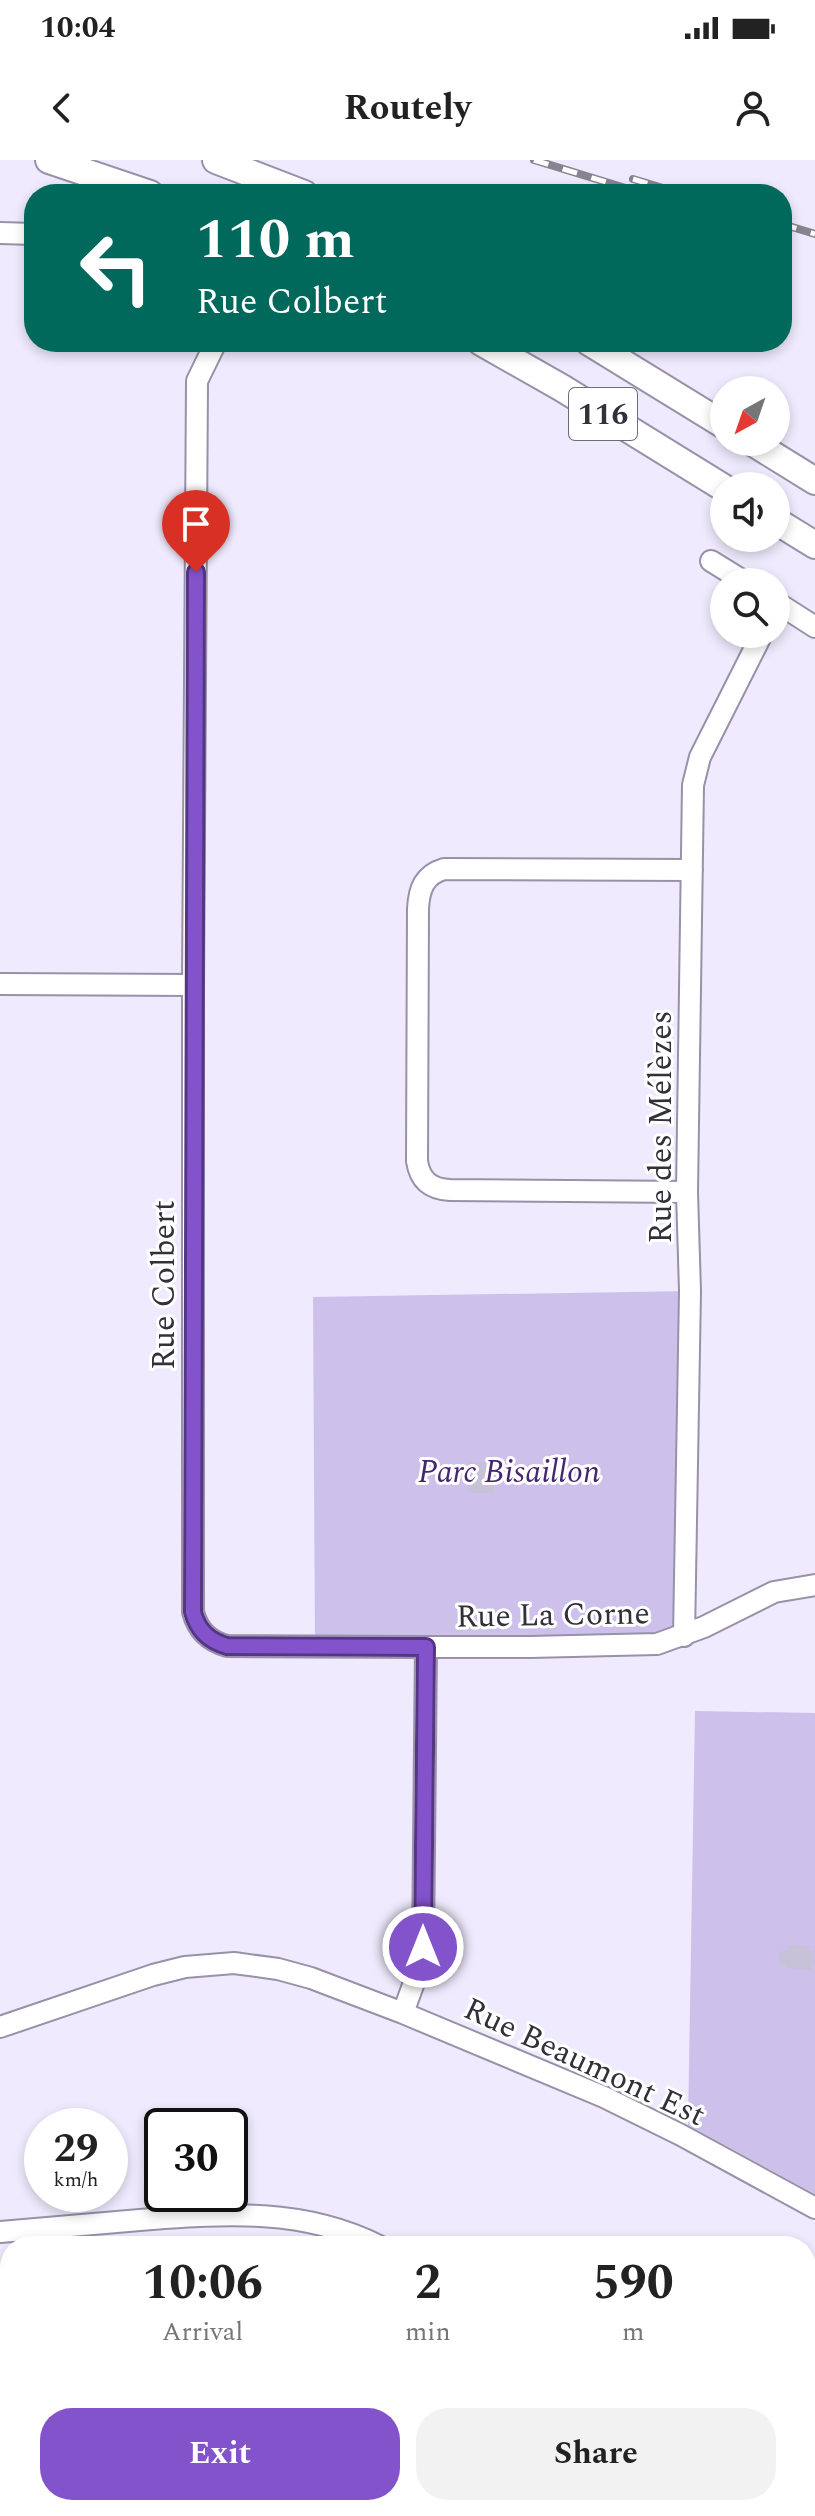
<!DOCTYPE html>
<html lang="en">
<head>
<meta charset="utf-8">
<style>
  body { margin:0; font-family:Spectral,serif; background:#f2f2f2; color:#222; height:100vh; display:flex; flex-direction:column; font-size:30px; white-space:nowrap }
  * { box-sizing:border-box; margin:0 }
  p { font-size:26px; color:#767676 }
  .icon { flex:none; width:44px; height:44px; fill:none; stroke:currentColor; stroke-width:2; stroke-linecap:round; stroke-linejoin:round }
  .map { position:relative; flex:1; overflow:hidden }
  .panel { position:absolute; left:0px; top:2076px; width:816px; height:280px; display:flex; flex-direction:column; background:#fff; border-radius:32px 32px 0 0; box-shadow:0 4px 12px #0003 }
  .panel>* { flex:none }
  .top-card { position:absolute; left:24px; top:24px; width:768px; height:168px; border-radius:32px; box-shadow:0 4px 12px #0003; background:#00695c; color:#fff; overflow:hidden }
  .needle { width:52px; rotate:220deg }
  .tools { position:absolute; left:710px; top:216px; display:grid; gap:16px }
  .tools a { display:grid; place-items:center; width:80px; height:80px; border-radius:50%; background:#fff; box-shadow:0 4px 12px #0003; font-size:40px }
  .speed { position:absolute; left:24px; top:1948px; display:flex; gap:16px; font-size:40px; font-weight:700; text-align:center }
  .speed>* { display:grid; place-content:center; width:104px; height:104px; border-radius:50%; background:#fff; box-shadow:0 4px 12px #0003; line-height:1 }
  .speed small { font-size:20px; font-weight:400 }
  .speed .limit { border:4px solid #111; border-radius:12px; background:#fff; color:#111 }
  .pin { position:absolute; display:grid; place-items:center; width:68px; height:68px; color:#fff; margin:-82px -34px; border-radius:50% 50% 50% 0; rotate:-45deg; box-shadow:0 0 8px #0007 }
  .pin .icon { rotate:45deg }
  .me { position:absolute; width:88px; margin:-44px; rotate:0deg; stroke-linejoin:round; filter:drop-shadow(0 0 6px #0008) }
  .turn { display:flex; align-items:center; gap:28px; height:168px; padding:0 40px; font-size:36px }
  .turn .icon { width:104px; height:104px; stroke-width:2.5 }
  .turn b { display:block; font-size:56px; line-height:68px }
  .eta { display:flex; justify-content:space-evenly; align-items:center; height:136px; text-align:center }
  .eta b { font-size:48px; font-weight:700; line-height:56px }
  .primary-button { display:flex; gap:16px; margin-top:auto; padding:16px 40px }
  .primary-button a { flex:1; height:92px; border-radius:32px; background:#8353cc; color:#fff; font-size:32px; font-weight:700; line-height:92px; text-align:center }
  .primary-button a+a { background:#f2f2f2; color:#222 }
  .status { display:flex; justify-content:space-between; align-items:center; height:56px; padding:0 40px; background:#fff; direction:ltr }
  .status svg { height:22px; fill:currentColor }
  header { display:flex; justify-content:space-between; align-items:center; height:104px; padding:0 40px; background:#fff; font-size:36px; font-weight:700 }
  .map>svg:first-child { display:block }
  .green { fill:#cdc1eb }
  .building { fill:#c8c2d9 }
  .lines { fill:none; stroke-linecap:round; stroke-linejoin:round }
  .minor-casing { stroke:#9891a8; stroke-width:24 }
  .major-casing { stroke:#9891a8; stroke-width:30 }
  .minor { stroke:#fff; stroke-width:20 }
  .major { stroke:#fff; stroke-width:26 }
  .rail-casing { stroke:#878391; stroke-width:8 }
  .rail { stroke:#fff; stroke-width:5; stroke-dasharray:15; stroke-linecap:butt }
  .route-casing { stroke:#553685; stroke-width:20 }
  .route { stroke:#8353cc; stroke-width:14 }
  .labels { text-anchor:middle; stroke-width:6; stroke-linejoin:round; paint-order:stroke }
  .shield { fill:#fff; stroke:#706e74; stroke-width:2 }
  .shield-label { font-size:30px; font-weight:bold; fill:#323039 }
  .street-label { font-size:32px; fill:#323039; stroke:#fff }
  .park-label { font-size:32px; font-style:italic; fill:#452671; stroke:#fff }
</style>
</head>
<body>
<div class="status"><b>10:04</b><svg viewBox="0 0 49 12"><path d="M0 12V9h3v3zM5 12V6h3v6zM10 12V3h3v9zM15 12V0h3v12zM26 1h20v11H26zM47 4h2v5h-2z"/></svg></div>
<header><svg class="icon" aria-label="back" viewBox="0 0 24 24"><path d="M15 5l-7 7 7 7"/></svg>Routely<svg class="icon" aria-label="person" viewBox="0 0 24 24"><circle cx="12" cy="8" r="4"/><path d="M4 21q1-7 8-7t8 7"/></svg></header>
<div class="map">
<svg width="815" height="2356" viewBox="0 0 815 2356">
  <rect width="100%" height="100%" fill="#efeafd"/>
  <path class="green" d="M690,1131L684,1476L315,1486L313,1137Z
    M695,1551L815,1553V2034L688,1965Z"/>
  <path class="building" d="M469,1302L496,1303L493,1333H468Z
    M787,1785L809,1786V1791H814L815,1804L811,1803V1810L786,1808L785,1805L779,1804V1791H787Z"/>
  <g class="lines">
    <defs>
      <path id="minor" d="M0,73L34,74
        M216,182L197,221L193,825V1452C198,1471 209,1481 227,1486L426,1487L423,1787L421,1803L403,1853
        M711,401L745,422
        M776,442L815,467
        M0,824L193,825
        M687,1032L450,1030C431,1029 420,1021 417,1001L418,749C419,729 424,715 444,709L692,710
        M684,1476L690,1131L687,1032L693,625L700,597L762,474
        M426,1487H530L657,1484L704,1467L774,1432L815,1425
        M0,1867L153,1815L185,1807L234,1803L278,1809L311,1818L403,1853L604,1937L681,1975L815,2048
        M0,2072C47,2068 93,2064 140,2060C222,2054 302,2047 379,2086
        M806,2272H815
        M0,2312L10,2311
        M391,2346L410,2356"/>
      <path id="major" d="M49,0L150,34
        M216,0L304,34
        M481,182L562,228L724,328
        M589,182L724,265
        M752,282L815,321
        M776,361L815,385"/>
    </defs>
    <use href="#minor" class="minor-casing"/>
    <use href="#major" class="major-casing"/>
    <use href="#minor" class="minor"/>
    <use href="#major" class="major"/>
    <defs>
      <path id="rail" d="M534,0L645,34
        M633,19L683,34
        M782,64L815,74"/>
    </defs>
    <use href="#rail" class="rail-casing"/>
    <use href="#rail" class="rail"/>
  </g>
  <g class="lines">
    <defs>
      <path id="route" d="M196,412L193,1452C198,1471 209,1481 227,1486L426,1487L423,1787"/>
    </defs>
    <use href="#route" class="route-casing"/>
    <use href="#route" class="route"/>
  </g>
  <g class="labels">
    <rect class="shield" x="569" y="228" width="68" height="52" rx="6"/>
    <g class="shield-label">
      <text x="603" y="264">116</text>
    </g>
    <g class="street-label">
      <text transform="translate(660 967) rotate(-90)" y="11">Rue des Mélèzes</text>
      <text transform="translate(163 1125) rotate(-90)" y="11">Rue Colbert</text>
      <text transform="translate(553 1454) rotate(-1)" y="11">Rue La Corne</text>
      <text transform="translate(585 1901) rotate(25)" y="11">Rue Beaumont Est</text>
    </g>
    <g class="park-label">
      <text x="509" y="1322">Parc Bisaillon</text>
    </g>
  </g>
</svg>
<div class="tools">
<a><svg class="needle" viewBox="-14 -14 28 28"><path d="M0-13l5 13h-10z" fill="#e53935"/><path d="M0 13l5-13h-10z" fill="#767676"/></svg></a>
<a><svg class="icon" aria-label="sound" viewBox="0 0 24 24"><path d="M4 9h4l5-4v14l-5-4H4zM17 9q2 3 0 6"/></svg></a>
<a><svg class="icon" aria-label="search" viewBox="0 0 24 24"><circle cx="10" cy="10" r="6"/><path d="M15 15l6 6"/></svg></a>
</div>
<div class="speed"><div>29<small>km/h</small></div><div class="limit">30</div></div>
<div class="pin" style="left:196px;top:412px;background:#d93025"><svg class="icon" aria-label="arrive" viewBox="0 0 24 24"><path d="M6 21V4h12l-3 4 3 4H6"/></svg></div>
<svg class="me" style="left:423px;top:1787px" viewBox="-20 -20 40 40"><circle r="17" fill="#8353cc" stroke="#fff" stroke-width="3"/><path d="M0-11L8 9 0 5-8 9z" fill="#fff"/></svg>
<div class="top-card">
<div class="turn"><svg class="icon" aria-label="left" viewBox="0 0 24 24"><path d="M17 20v-9H6M10 6l-5 5 5 5"/></svg><div><b>110 m</b>Rue Colbert</div></div>
</div>
<section class="panel">
<div class="eta">
<div><b>10:06</b><p>Arrival</p></div>
<div><b>2</b><p>min</p></div>
<div><b>590</b><p>m</p></div>
</div>
<div class="primary-button"><a>Exit</a><a>Share</a></div>
</section>
</div>
</body>
</html>
